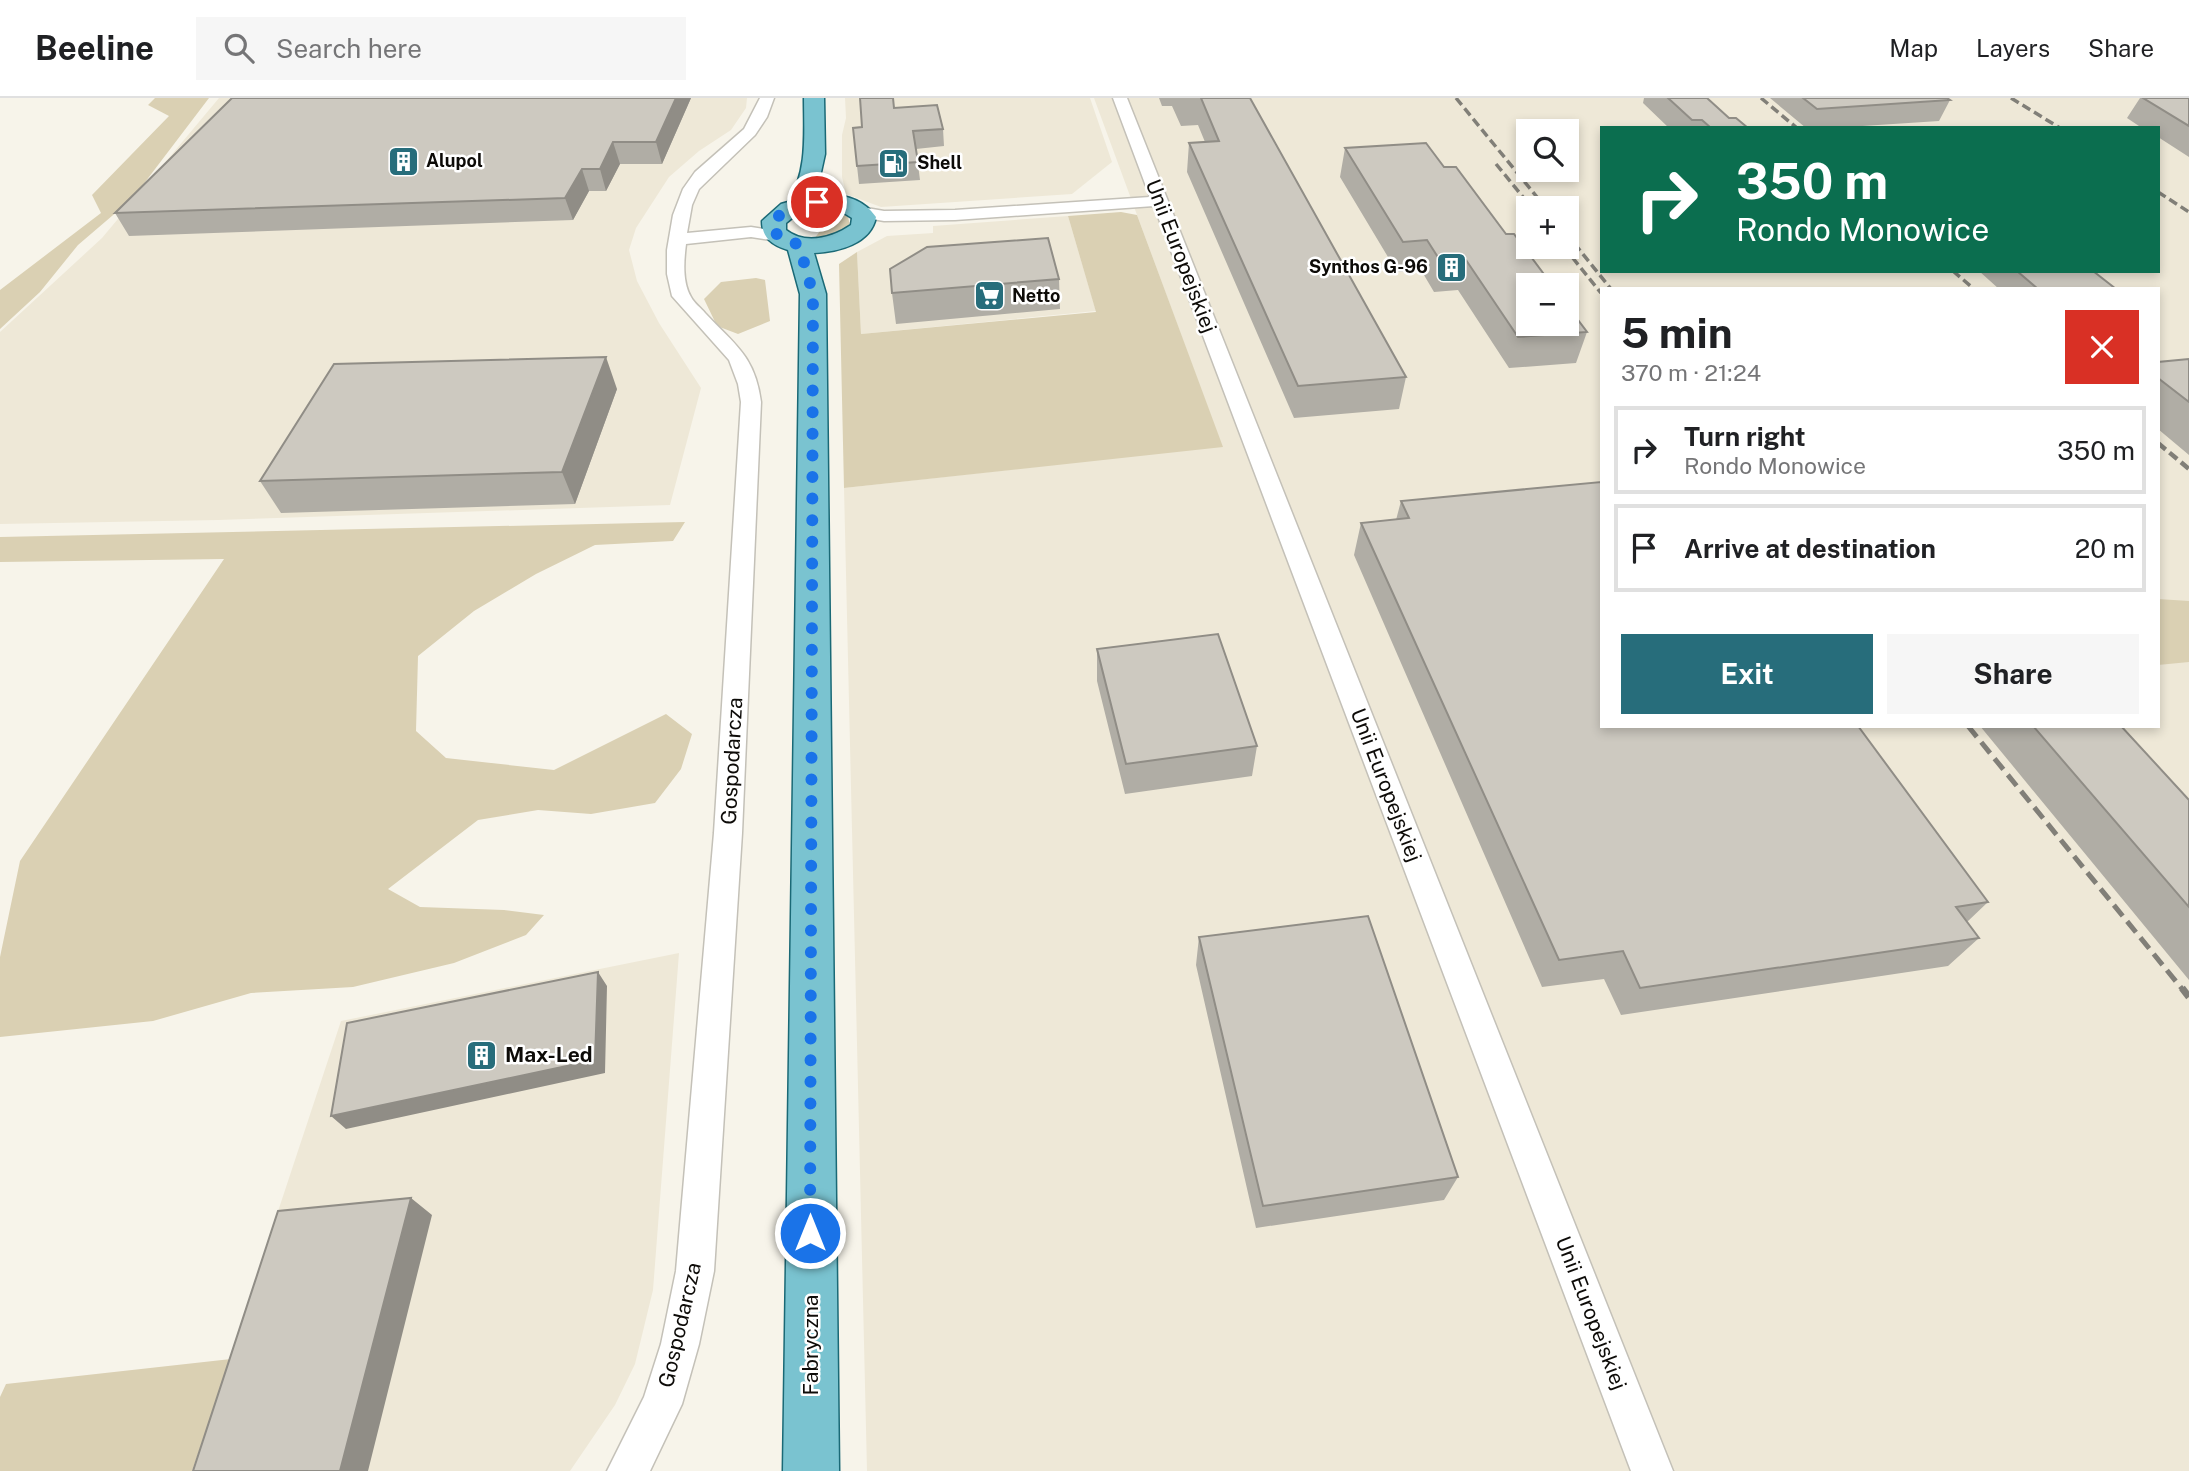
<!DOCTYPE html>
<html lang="en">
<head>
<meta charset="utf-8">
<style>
  body { margin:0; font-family:"Public Sans",sans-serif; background:#f6f6f6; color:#202124; height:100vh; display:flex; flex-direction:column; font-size:26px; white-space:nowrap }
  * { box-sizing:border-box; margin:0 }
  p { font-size:23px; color:#757577 }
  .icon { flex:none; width:38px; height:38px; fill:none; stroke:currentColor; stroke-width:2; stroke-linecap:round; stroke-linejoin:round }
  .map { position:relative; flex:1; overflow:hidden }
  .details { position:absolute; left:1600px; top:189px; width:560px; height:441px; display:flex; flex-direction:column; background:#fff; border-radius:0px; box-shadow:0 4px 10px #0003 }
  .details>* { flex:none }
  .hud { position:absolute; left:1600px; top:28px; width:560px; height:147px; border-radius:0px; box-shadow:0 4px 10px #0003; background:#0b6e4f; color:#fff; overflow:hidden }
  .controls { position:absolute; left:1516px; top:21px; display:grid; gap:14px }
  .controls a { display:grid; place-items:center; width:63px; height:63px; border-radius:0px; background:#fff; box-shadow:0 4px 10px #0003; font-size:35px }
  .pin { position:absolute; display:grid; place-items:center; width:60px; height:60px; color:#fff; margin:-30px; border:4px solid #fff; border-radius:50%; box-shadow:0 2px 7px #0007 }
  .me { position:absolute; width:77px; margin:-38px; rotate:0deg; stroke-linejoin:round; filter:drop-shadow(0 0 5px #0008) }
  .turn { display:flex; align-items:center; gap:24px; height:147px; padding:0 21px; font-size:32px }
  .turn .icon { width:91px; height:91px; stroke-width:2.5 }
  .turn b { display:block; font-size:49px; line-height:60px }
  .round { display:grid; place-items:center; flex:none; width:74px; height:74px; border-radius:0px; background:#f6f6f6 }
  .summary { display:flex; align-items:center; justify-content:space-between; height:119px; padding:0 21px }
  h1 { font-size:42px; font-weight:700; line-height:52px }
  .action { display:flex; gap:14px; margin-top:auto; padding:14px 21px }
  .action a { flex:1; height:80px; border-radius:0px; background:#276d7b; color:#fff; font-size:28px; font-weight:700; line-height:80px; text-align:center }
  .action a+a { background:#f6f6f6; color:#202124 }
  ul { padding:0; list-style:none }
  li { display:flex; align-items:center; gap:21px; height:88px; margin:0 14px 10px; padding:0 7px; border:4px solid #e0e0e0; border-radius:0px }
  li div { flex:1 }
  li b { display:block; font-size:26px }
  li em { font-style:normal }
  header { display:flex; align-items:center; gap:42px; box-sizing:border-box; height:98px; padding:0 35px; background:#fff; border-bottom:2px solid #e0e0e0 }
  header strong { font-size:33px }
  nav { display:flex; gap:38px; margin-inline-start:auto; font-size:24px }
  .search { width:490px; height:63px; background:#f6f6f6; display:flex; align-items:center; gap:18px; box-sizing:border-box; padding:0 24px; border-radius:0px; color:#757577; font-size:26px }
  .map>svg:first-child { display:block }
  .built { fill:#eee8d7; fill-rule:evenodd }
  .green { fill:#dad0b3 }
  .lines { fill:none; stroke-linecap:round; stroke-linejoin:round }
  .minor-casing { stroke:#c4c1b8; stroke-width:3 }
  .primary-casing { stroke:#1a6976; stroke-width:3 }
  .minor { fill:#fff; fill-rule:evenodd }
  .primary { fill:#7ac3d0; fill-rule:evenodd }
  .rail-far3 { stroke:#817f78; stroke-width:3.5; stroke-dasharray:9 4.5; stroke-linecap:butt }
  .rail-far2 { stroke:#817f78; stroke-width:4.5; stroke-dasharray:10 5; stroke-linecap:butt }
  .rail-far1 { stroke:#817f78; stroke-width:5; stroke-dasharray:14 7; stroke-linecap:butt }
  .rail { stroke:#817f78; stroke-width:7; stroke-dasharray:18 9; stroke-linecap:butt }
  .wall { fill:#b0ada5 }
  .shaded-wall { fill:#908d86 }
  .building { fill:#cdc9c0; stroke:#908d86; stroke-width:2 }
  .route { stroke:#1a73e8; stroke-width:12; stroke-dasharray:0 21.6 }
  .labels { text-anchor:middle; stroke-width:5; stroke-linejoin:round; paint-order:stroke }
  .far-poi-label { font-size:18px; font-weight:bold; fill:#0d0b08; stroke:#fff; text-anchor:start }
  .street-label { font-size:21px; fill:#0d0b08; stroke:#fff }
  .poi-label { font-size:21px; font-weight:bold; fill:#0d0b08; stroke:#fff; text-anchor:start }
</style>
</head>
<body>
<header>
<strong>Beeline</strong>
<div class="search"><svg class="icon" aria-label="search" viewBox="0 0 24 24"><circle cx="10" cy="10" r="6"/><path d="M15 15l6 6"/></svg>Search here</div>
<nav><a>Map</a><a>Layers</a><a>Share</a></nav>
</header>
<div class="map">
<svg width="2189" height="1373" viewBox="0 0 2189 1373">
  <rect width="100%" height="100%" fill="#f7f4ea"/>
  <path class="built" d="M219,0H747L746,10L731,32L699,53L669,79L636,130L629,152L637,183L659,225L701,290L670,407L218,422L0,426V234L102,140Z
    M845,0H1090L1112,64L1072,96L881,109L846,96L842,79V37L846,20Z
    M1094,0H2189V1373H867L844,390L1222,348ZM1601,30H2158V173H1601ZM1528,33H1566V72H1528ZM1528,110H1566V149H1528ZM1528,187H1566V226H1528ZM1601,191H2158V628H1601Z
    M1068,118L1096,213L861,236L857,154L887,138L933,135V128Z
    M679,855L653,1192L635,1266L615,1307L570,1373H192L341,923Z"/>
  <path class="green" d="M155,0H209L133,100L78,147L40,194L0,231V192L101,115L92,97L169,18L148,7Z
    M836,112L848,119L850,127C840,137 828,140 814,141Z
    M1121,114L1137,117L1223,349L844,390L839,166L857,154L861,236L1096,214L1068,118Z
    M756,180L765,182L770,223L738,236L717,228L704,201L721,184Z
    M685,424L673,443L595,447L536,476L474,513L418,558L416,633L446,660L554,672L666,616L692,636L681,671L655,705L591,716L538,712L478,722L388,791L420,809L504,812L544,817L526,837L454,865L353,889L251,895L153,923L0,939V859L20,763L224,461L0,464V439Z
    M2158,501L2189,503V564L2158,567Z
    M231,1261L192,1373H0V1299L6,1286Z"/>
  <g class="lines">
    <defs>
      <path id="minor" d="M760,0H774L767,19L755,37L699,91L692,107L687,135L751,129L784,134L787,138L778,143L751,139L686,146C684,162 682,184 691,199C694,205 701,210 705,215C735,247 755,258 761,304L742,735L714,1173L699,1246L682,1306L650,1373H607L644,1299L661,1246L676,1173L714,735L741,304L738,286L729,262L672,198L667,176V152L673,117L683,91L695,74L744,31Z
        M1113,0H1127L1673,1373H1631L1154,108L955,122L884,123L855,118L852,114L861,109L884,113L955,112L1150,99Z"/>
      <path id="primary" d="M804,0H824L825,56L816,97C838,95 862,99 876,119C871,146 838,154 814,155L826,196L839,1373H783L800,196L788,152C772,147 762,140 762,123L781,106L788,104C808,74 804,35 804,0ZM817,111L839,112L852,120L851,127C832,140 805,147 786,132V125L797,116Z"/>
    </defs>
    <use href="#minor" class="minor-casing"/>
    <use href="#primary" class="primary-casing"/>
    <use href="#minor" class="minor"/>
    <use href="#primary" class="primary"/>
    <path class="rail-far3" d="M1456,0L1546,110
      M1761,0L1797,30
      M2011,0L2060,30
      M1496,66L1532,110
      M2158,94L2189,114
      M1566,135L1611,191
      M1564,149L1601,195
      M1953,173L1974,191"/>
    <path class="rail-far2" d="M2158,345L2189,371"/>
    <path class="rail-far1" d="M1968,628L2183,892"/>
    <path class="rail" d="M2182,890L2189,899"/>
  </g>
  <path class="wall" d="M691,0L662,66H620L606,93H589L573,122L129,138L115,115Z
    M1159,0H1250L1406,279L1399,311L1294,320L1187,74L1189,45L1205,44L1198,27L1181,28L1172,8H1162Z
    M1644,0H1707L1729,20L1748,30H1669L1643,5Z
    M1770,0H1947L1950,2L1939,23L1832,30H1806Z
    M2140,0H2189V59L2158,39V30H2142L2127,20Z
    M894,10L943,31L944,48L916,51L920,82L859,86L857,68L862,29Z
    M1345,50L1444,69L1506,136L1587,234L1576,265L1509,270L1458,192L1434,194L1421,172L1397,174L1340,79Z
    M1979,173H2093L2116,191H1999Z
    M1059,181L1060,211L896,226L892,195Z
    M2189,261V357L2158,331V264Z
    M617,291L575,406L281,415L260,383Z
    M1401,403L1988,804L1967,824L1979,840L1948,868L1621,917L1604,881L1542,889L1354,457L1361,425L1396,422Z
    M1097,551L1257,648L1252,678L1125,696L1097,583Z
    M1980,628H2121L2189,702V882Z
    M1199,839L1458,1079L1444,1102L1256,1130L1196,867Z"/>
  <path class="shaded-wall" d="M676,0H691L662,66L656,44Z
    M613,44L620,66L606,93L600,71Z
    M582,71L589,93L573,122L565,100Z
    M606,259L617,291L575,406L562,374Z
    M598,874L607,888L605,975L346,1031L331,1018Z
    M411,1100L432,1117L368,1373H340Z"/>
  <path class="building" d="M232,0H676L656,44H613L600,71H582L565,100L115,115Z
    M860,0H893L894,10L937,7L943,31L913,33L918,64L857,68L853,30L862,29Z
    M1201,0H1250L1406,279L1298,288L1189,45L1219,43Z
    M1668,0H1707L1729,20H1736L1748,30H1711L1702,22H1692Z
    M1803,0H1947L1950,2L1817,11Z
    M2143,0H2189V28Z
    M1426,45L1444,69H1456L1506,136H1514L1552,187H1528V226H1566V206L1587,234L1518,239L1466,162L1441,164L1427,142L1403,144L1345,50Z
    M1048,140L1059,181L892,195L890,171L927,149Z
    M2017,173H2093L2116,191H2038Z
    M606,259L562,374L260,383L334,266Z
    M2189,261V304L2158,280V264Z
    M1601,384V628H1858L1988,804L1956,809L1979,840L1640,890L1623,853L1559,862L1361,425L1409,420L1401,403Z
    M1218,536L1257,648L1126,666L1097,551Z
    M2033,628H2121L2189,702V809Z
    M1368,818L1458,1079L1263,1108L1199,839Z
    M598,874L595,962L331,1018L347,925Z
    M411,1100L340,1373H193L278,1113Z"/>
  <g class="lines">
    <path class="route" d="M810,1135L813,196L799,147L778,138L772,129C779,110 799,106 817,104"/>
  </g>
  <defs>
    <symbol id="building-square" viewBox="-11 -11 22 22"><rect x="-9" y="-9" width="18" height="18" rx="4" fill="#276d7b" stroke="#fff"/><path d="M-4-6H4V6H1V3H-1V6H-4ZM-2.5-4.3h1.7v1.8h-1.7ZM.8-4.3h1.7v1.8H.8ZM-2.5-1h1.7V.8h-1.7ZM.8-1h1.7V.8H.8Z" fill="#fff"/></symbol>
    <symbol id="fuel-square" viewBox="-11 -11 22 22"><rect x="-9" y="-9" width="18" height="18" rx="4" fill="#276d7b" stroke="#fff"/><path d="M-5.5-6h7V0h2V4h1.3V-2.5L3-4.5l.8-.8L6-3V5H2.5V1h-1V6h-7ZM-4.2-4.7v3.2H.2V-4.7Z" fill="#fff"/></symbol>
    <symbol id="supermarket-square" viewBox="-11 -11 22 22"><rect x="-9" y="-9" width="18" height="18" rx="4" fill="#276d7b" stroke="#fff"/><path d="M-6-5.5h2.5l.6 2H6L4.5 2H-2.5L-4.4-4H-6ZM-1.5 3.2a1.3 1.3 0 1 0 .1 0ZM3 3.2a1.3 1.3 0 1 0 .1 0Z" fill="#fff"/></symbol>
  </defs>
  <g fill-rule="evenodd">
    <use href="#building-square" x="386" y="46" width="35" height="35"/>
    <use href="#fuel-square" x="876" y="48" width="35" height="35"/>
    <use href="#building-square" x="1434" y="152" width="35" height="35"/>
    <use href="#supermarket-square" x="972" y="180" width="35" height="35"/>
    <use href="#building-square" x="464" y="940" width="35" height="35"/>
  </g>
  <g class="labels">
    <g class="far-poi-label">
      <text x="426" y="69">Alupol</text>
      <text x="917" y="71">Shell</text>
      <text x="1428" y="175" text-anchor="end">Synthos G-96</text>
      <text x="1012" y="204">Netto</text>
    </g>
    <g class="street-label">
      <text transform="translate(1181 158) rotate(69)" y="7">Unii Europejskiej</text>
      <text transform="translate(732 663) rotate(-87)" y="7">Gospodarcza</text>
      <text transform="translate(1386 687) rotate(69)" y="7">Unii Europejskiej</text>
      <text transform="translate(1591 1215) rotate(69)" y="7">Unii Europejskiej</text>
      <text transform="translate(680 1227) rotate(-77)" y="7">Gospodarcza</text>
      <text transform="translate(811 1247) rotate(-90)" y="7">Fabryczna</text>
    </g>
    <g class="poi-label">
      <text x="505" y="964">Max-Led</text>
    </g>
  </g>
</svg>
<div class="controls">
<a><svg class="icon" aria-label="search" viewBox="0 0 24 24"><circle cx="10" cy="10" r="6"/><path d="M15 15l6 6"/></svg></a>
<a>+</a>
<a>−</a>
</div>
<div class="pin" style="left:817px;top:104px;background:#d93025"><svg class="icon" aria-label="arrive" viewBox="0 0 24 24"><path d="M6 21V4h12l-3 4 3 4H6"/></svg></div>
<svg class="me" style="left:810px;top:1135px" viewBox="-20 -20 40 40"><circle r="17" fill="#1a73e8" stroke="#fff" stroke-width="3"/><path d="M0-11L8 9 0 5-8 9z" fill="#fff"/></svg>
<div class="hud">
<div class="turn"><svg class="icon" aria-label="right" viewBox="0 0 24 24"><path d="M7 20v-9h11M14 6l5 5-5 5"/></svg><div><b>350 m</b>Rondo Monowice</div></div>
</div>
<section class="details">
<div class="summary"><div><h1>5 min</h1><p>370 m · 21:24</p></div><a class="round" style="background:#d93025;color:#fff"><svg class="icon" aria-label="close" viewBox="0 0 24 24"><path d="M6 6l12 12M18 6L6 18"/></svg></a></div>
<ul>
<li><svg class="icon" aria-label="right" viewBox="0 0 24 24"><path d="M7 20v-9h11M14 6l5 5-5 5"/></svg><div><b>Turn right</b><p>Rondo Monowice</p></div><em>350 m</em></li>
<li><svg class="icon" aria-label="arrive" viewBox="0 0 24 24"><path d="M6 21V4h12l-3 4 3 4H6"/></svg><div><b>Arrive at destination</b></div><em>20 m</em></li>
</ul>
<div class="action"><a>Exit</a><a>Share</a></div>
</section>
</div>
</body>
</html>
